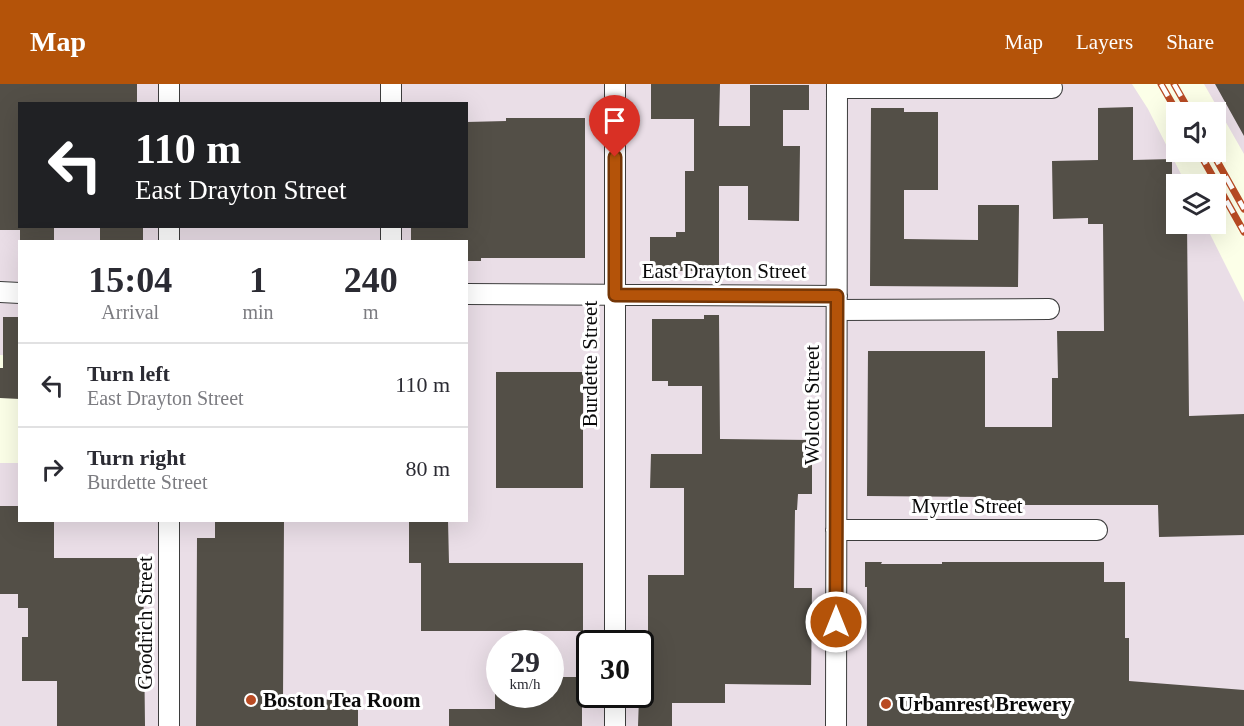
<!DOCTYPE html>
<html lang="en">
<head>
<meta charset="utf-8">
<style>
  body { margin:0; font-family:Georgia,serif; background:#f2f2f3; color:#2b2b33; height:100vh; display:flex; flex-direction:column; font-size:22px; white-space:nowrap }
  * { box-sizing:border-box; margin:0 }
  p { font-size:20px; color:#7c7c81 }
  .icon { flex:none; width:33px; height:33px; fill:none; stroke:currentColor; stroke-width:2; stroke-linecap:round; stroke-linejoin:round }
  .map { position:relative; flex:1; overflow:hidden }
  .side { position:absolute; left:18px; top:156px; width:450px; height:282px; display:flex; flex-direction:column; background:#fff; border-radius:0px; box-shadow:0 6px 24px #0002 }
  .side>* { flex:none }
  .hud { position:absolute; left:18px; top:18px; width:450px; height:126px; border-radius:0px; box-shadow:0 6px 24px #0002; background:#202124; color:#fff; overflow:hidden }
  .tools { position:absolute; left:1166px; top:18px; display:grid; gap:12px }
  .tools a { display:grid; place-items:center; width:60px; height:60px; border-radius:0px; background:#fff; box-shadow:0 6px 24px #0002; font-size:30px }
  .speed { position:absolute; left:486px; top:546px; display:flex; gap:12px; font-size:30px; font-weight:700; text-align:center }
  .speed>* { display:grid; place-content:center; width:78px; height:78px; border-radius:50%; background:#fff; box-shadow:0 6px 24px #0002; line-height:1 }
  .speed small { font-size:15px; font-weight:400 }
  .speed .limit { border:3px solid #111; border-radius:9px; background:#fff; color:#111 }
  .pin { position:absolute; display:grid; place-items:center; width:51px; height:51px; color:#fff; margin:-62px -26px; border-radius:50% 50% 50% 0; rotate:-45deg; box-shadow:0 0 6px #0007 }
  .pin .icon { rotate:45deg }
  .me { position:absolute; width:66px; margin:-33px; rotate:0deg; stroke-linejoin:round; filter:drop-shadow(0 0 4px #0008) }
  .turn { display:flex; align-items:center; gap:21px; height:126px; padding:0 18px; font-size:27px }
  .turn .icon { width:78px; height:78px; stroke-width:2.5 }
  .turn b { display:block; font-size:42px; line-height:51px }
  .eta { display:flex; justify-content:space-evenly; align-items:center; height:102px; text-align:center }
  .eta b { font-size:36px; font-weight:700; line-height:42px }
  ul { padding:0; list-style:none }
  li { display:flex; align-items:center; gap:18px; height:84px; padding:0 18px; border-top:2px solid #e1e1e2 }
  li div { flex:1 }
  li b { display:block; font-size:22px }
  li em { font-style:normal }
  header { display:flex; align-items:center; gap:36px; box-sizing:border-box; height:84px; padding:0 30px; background:#b45309; color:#fff }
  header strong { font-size:28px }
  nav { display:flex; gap:33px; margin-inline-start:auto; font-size:21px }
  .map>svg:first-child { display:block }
  .industrial { fill:#eadee7; fill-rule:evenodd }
  .building { fill:#534f47 }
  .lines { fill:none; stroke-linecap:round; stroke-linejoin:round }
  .street-casing { stroke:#3d3d3d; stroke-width:22 }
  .street { stroke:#fff; stroke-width:20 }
  .rail-casing { stroke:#b94b24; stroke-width:7 }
  .rail { stroke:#fff; stroke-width:4.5; stroke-dasharray:14; stroke-linecap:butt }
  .route-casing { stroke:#753606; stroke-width:15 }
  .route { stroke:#b45309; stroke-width:10 }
  .poi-dot { fill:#b94b24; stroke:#fff; stroke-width:2 }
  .labels { text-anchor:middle; stroke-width:6; stroke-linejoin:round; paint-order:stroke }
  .street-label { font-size:21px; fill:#0a0a0a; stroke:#fff }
  .poi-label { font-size:21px; font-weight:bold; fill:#0a0a0a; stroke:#fff; text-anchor:start }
</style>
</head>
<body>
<header>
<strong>Map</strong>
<nav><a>Map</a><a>Layers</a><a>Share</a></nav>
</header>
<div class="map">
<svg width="1244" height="642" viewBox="0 0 1244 642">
  <rect width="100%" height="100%" fill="#fcffe8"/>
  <path class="industrial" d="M0,0H1132L1148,25L1186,100H1176V140H1205L1244,218V642H0V379H19L20,436H466V158H20L19,272L0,271ZM20,20H466V142H20ZM500,560H550V610H500ZM590,560H640V610H590Z
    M1204,0H1244V70Z"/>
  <path class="building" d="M0,0H137V19L20,20V146H0Z
    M651,0H720L719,42H750V1H809V26H783V62H800L799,137L748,136V102H719V187H650V153H676V148H685V87H694V35H651Z
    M1215,0H1244V52Z
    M1133,23V76L1172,75V106H1176V140H1187L1189,332L1244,330V451L1159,453L1158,421H984V413L867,412L868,267H985V343H1052V294H1058L1057,247H1104L1103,140H1088V134L1053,135L1052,77L1098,76V24Z
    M871,24H904V28H938V106H904V155L978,156V121H1019L1018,203L870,202Z
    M506,34H585V174H481V177H466V158H411V142H466L467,38L506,37Z
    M20,142H54V158H20Z
    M100,142H143V158H100Z
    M704,231H719L720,355L812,356V410H798L797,426H795L794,504H812L811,601L725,600V619H672V642H638L640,585H648V491H684V404H650L651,370H702V302H668V297H652V235H704Z
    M3,233H20V315L0,314V284H3Z
    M496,288H583V404H496Z
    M0,422H20V436H54V474H143L145,642H57V597H22V553H28V524H18V510H0Z
    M215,436H284L283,615L358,616V642H196L197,454H215Z
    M409,436H448L449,479H583V547H421V479H409Z
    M865,478H882L881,480H942V478H1104V498H1125V554H1129V597L1244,606V642H867V503H865Z
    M550,593H582V642H449V625H495V610H550Z"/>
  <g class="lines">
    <defs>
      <path id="street" d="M615,0V560
        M837,4H1052
        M169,20V0
        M391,20V0
        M169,158V142
        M391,158V142
        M0,208L20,209
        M466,210L837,212
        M837,226L1049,225
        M836,446H1097
        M169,642V436
        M615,642V610
        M836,642L837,0"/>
    </defs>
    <use href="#street" class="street-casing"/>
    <use href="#street" class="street"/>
    <defs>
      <path id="rail" d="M1161,0L1177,28
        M1174,0L1190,28
        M1199,68L1244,148
        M1212,68L1244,125"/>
    </defs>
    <use href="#rail" class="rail-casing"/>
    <use href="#rail" class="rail"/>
  </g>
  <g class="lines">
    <defs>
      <path id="route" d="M615,73V211L837,212L836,538"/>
    </defs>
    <use href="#route" class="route-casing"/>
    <use href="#route" class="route"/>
  </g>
  <g class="poi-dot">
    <circle cx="251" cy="616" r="6"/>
    <circle cx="886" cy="620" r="6"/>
  </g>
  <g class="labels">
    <g class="street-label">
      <text x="724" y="194">East Drayton Street</text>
      <text transform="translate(590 280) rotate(-90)" y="7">Burdette Street</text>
      <text transform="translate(812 321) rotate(-90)" y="7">Wolcott Street</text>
      <text x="967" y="429">Myrtle Street</text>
      <text transform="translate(145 539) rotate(-90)" y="7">Goodrich Street</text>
    </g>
    <g class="poi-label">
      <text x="263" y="623">Boston Tea Room</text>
      <text x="898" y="627">Urbanrest Brewery</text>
    </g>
  </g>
</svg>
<div class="tools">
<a><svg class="icon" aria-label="sound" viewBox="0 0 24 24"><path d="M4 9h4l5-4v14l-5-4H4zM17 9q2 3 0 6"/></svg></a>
<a><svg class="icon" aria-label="layers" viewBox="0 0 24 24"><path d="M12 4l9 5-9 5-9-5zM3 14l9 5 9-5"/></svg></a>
</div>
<div class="speed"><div>29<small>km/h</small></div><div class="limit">30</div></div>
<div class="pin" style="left:615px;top:73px;background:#d93025"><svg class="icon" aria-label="arrive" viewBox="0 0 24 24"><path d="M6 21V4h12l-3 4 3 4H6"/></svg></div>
<svg class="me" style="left:836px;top:538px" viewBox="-20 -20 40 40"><circle r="17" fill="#b45309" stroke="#fff" stroke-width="3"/><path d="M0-11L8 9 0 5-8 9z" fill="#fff"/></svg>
<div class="hud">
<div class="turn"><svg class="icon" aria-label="left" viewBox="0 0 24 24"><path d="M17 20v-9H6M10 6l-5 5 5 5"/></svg><div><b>110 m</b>East Drayton Street</div></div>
</div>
<section class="side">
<div class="eta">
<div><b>15:04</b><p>Arrival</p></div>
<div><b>1</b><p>min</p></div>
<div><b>240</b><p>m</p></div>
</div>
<ul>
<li><svg class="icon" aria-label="left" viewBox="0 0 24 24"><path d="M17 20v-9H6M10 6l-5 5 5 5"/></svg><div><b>Turn left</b><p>East Drayton Street</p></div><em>110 m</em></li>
<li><svg class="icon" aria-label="right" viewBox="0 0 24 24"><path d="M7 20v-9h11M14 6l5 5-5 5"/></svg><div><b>Turn right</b><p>Burdette Street</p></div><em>80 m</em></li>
</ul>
</section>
</div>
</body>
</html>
